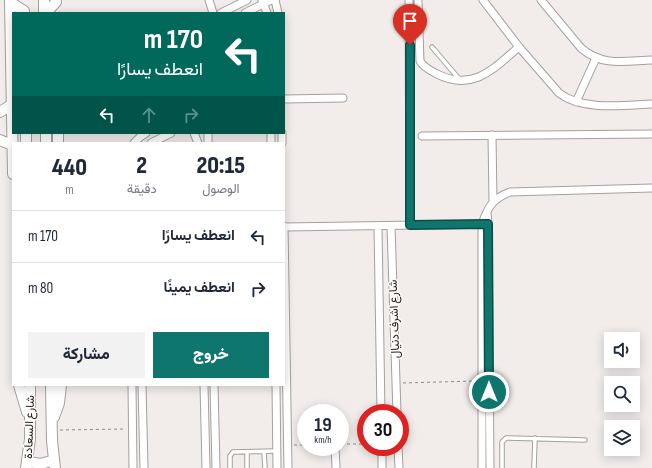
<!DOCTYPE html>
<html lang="ar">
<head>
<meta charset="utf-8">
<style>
  body { margin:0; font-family:"Sofia Sans Condensed",Vazirmatn,sans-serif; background:#f2f2f3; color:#1f2937; direction:rtl; height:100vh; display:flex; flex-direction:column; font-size:15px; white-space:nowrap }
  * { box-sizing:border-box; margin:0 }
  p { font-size:13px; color:#747a83 }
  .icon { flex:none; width:22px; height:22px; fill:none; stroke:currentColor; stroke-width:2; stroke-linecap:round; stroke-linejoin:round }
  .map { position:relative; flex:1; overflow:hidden; direction:ltr }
  .drawer { position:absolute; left:12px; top:142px; width:273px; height:244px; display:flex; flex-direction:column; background:#fff; border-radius:0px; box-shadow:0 2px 10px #0003; direction:rtl }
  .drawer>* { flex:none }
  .banner { position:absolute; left:12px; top:12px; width:273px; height:122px; border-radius:0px; box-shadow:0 2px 10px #0003; direction:rtl; background:#00695c; color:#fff; overflow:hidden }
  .tools { position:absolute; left:604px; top:332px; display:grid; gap:8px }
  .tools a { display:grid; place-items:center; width:36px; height:36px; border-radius:0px; background:#fff; box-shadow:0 2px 10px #0003; font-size:20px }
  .speed { position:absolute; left:297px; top:404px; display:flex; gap:8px; font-size:20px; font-weight:700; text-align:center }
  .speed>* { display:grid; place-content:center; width:52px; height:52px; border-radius:50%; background:#fff; box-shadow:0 2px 10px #0003; line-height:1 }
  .speed small { font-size:10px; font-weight:400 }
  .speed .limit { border:6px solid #d22; background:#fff; color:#111 }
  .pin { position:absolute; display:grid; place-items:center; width:34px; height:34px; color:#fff; margin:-41px -17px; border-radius:50% 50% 50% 0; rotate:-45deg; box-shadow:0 0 4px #0007 }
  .pin .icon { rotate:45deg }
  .me { position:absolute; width:44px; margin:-22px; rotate:0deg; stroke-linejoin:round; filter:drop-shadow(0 0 3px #0008) }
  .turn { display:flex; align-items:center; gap:14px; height:84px; padding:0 16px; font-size:18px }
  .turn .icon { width:52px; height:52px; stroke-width:2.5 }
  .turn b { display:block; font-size:28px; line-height:34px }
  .lanes { display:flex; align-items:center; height:38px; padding:0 16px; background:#0003; justify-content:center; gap:20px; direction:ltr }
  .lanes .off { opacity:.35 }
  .eta { display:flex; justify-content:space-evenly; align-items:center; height:68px; text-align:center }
  .eta b { font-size:24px; font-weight:800; line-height:28px }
  .primary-button { display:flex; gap:8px; margin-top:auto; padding:8px 16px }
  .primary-button a { flex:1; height:46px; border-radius:0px; background:#0f766e; color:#fff; font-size:16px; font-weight:800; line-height:46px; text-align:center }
  .primary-button a+a { background:#f2f2f3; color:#1f2937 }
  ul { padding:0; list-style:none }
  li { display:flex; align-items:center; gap:12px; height:52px; padding:0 16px; border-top:1px solid #e0e1e3 }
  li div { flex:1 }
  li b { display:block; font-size:15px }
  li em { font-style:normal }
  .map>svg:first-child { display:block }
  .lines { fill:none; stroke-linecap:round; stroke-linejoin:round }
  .lane-casing { stroke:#a4a09e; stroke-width:5.5 }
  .street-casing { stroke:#a4a09e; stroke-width:9 }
  .secondary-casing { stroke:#a4a09e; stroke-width:12 }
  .path { stroke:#8d8a89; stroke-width:1; stroke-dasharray:3 3; stroke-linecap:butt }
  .lane { stroke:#fff; stroke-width:3.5 }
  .street { stroke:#fff; stroke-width:7 }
  .secondary { stroke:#fff; stroke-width:10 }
  .route-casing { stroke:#0a4d48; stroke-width:10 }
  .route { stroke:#0f766e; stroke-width:7 }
  .labels { text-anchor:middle; stroke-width:3; stroke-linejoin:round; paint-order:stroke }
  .street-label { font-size:12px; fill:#252323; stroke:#fffbf9 }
</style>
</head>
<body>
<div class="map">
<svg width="652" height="468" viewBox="0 0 652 468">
  <rect width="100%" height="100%" fill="#f2edeb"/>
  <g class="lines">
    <defs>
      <path id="lane" d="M432,47L460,80
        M247,452V468
        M264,452L265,468
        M230,468V456L233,452L277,451
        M502,468V442L506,438L585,440
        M534,468L535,438"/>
      <path id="street" d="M209,0L213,13
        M262,0L267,13
        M275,0L278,13
        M409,0L410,225
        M418,0L420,61C423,67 431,71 437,74C473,92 493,69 519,47
        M483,0L519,47L559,93C582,111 624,105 652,104
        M541,0L581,48C603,67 625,61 652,60
        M221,13L247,0
        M245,13L271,0
        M284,99L343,98
        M576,102L596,58
        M194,133L198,143
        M271,133V143
        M282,133V143
        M492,135L493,202
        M422,136L652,134
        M134,143L140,137L146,133
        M151,143L171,133
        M208,143V133
        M487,212L488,224L490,468
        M284,226L288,468
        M378,226L381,413
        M391,226L397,413
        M284,227L486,224
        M132,385L133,468
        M142,385L144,468
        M204,385L206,468
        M214,385L216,468
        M276,385L277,468
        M335,447L336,468
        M382,447V468
        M398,447L399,468
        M482,468V224C488,207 492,199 510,192L652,188"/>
      <path id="secondary" d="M10,0L13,174
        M44,0V13
        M10,2L24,11
        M46,13L56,2
        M0,112L11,105
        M26,133V143
        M46,133V143
        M58,133V143
        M0,140L12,145
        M19,385L27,412
        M51,385L52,441L55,468
        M54,417L59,403L61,385
        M28,462L41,464L54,460
        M26,468L30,439V385"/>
    </defs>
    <use href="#lane" class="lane-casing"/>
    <use href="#street" class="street-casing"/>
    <use href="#secondary" class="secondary-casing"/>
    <path class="path" d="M403,383L475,381
      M60,430L125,429
      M341,444H366
      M294,445H306"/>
    <use href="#lane" class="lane"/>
    <use href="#street" class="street"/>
    <use href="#secondary" class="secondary"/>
  </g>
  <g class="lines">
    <defs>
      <path id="route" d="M410,45V225L488,224L489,392"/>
    </defs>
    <use href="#route" class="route-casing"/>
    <use href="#route" class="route"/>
  </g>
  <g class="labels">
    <g class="street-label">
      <text transform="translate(394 319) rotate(-92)" y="4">شارع اشرف دنيال</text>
      <text transform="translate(29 427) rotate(-88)" y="4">شارع السعادة</text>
    </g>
  </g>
</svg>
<div class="tools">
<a><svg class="icon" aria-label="sound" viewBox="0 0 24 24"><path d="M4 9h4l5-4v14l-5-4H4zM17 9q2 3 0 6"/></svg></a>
<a><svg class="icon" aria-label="search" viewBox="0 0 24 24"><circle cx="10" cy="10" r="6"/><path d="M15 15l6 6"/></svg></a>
<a><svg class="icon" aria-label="layers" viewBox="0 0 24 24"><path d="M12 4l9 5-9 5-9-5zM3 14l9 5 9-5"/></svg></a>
</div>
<div class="speed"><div>19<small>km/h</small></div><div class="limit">30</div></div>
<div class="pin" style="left:410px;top:45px;background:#d93025"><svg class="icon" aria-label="arrive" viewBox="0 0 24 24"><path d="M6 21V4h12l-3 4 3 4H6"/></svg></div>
<svg class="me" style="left:489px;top:392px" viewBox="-20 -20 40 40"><circle r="17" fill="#0f766e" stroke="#fff" stroke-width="3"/><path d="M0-11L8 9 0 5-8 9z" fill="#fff"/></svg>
<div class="banner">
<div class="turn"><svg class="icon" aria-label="left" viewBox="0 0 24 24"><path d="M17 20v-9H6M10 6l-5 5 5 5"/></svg><div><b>170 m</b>انعطف يسارًا</div></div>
<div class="lanes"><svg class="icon" aria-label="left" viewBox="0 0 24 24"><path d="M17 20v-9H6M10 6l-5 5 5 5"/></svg><svg class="icon off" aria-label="ahead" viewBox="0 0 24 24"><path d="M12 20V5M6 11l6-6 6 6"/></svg><svg class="icon off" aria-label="right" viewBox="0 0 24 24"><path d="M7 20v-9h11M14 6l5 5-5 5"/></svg></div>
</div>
<section class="drawer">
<div class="eta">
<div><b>20:15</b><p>الوصول</p></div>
<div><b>2</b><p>دقيقة</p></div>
<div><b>440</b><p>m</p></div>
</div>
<ul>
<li><svg class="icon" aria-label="left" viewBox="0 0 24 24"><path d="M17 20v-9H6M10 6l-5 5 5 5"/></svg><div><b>انعطف يسارًا</b></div><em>170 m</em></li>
<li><svg class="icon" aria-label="right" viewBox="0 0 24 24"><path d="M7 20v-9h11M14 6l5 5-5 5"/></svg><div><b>انعطف يمينًا</b></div><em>80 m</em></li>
</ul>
<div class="primary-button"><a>خروج</a><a>مشاركة</a></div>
</section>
</div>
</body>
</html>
